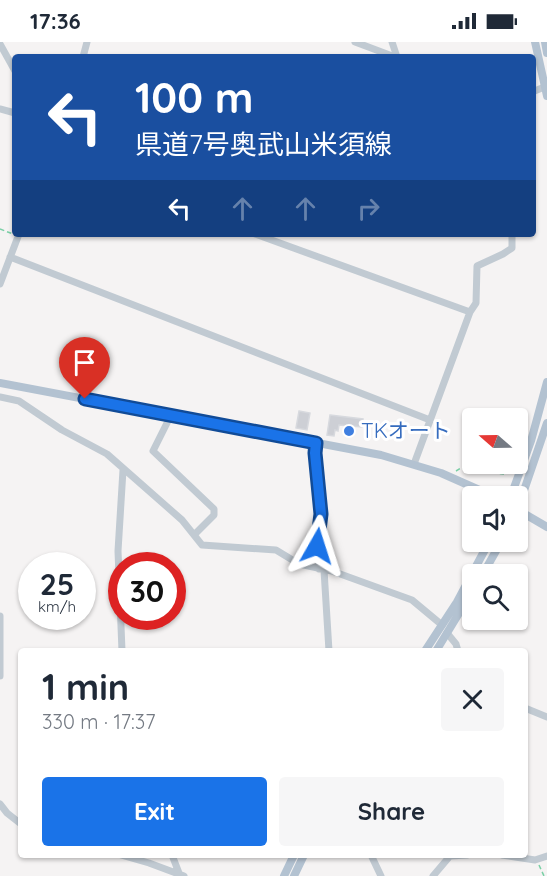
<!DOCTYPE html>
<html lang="en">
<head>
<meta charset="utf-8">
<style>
  body { margin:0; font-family:Quicksand,"Noto Sans JP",sans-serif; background:#f6f6f7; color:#1f2937; height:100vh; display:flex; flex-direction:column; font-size:22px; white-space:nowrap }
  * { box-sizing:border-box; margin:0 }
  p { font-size:20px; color:#747a83 }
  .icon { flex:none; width:33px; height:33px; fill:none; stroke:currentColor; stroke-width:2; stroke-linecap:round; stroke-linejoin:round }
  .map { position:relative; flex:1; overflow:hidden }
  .side { position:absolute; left:18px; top:606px; width:510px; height:210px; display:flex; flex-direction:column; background:#fff; border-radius:6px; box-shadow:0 2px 4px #0004 }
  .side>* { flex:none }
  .banner { position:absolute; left:12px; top:12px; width:524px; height:183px; border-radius:6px; box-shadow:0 2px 4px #0004; background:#1a4fa0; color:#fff; overflow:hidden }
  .needle { width:39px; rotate:290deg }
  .tools { position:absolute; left:462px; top:366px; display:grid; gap:12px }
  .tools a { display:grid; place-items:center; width:66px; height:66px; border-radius:6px; background:#fff; box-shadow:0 2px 4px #0004; font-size:30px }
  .speed { position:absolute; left:18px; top:510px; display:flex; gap:12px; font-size:30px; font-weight:700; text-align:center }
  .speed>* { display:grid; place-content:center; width:78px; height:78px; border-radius:50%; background:#fff; box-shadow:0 2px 4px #0004; line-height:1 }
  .speed small { font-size:15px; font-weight:400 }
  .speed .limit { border:9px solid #d22; background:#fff; color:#111 }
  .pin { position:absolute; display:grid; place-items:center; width:51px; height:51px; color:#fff; margin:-62px -26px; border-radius:50% 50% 50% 0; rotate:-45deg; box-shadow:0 0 6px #0007 }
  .pin .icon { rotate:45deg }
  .me { position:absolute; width:66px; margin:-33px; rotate:6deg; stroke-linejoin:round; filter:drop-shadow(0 0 4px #0008) }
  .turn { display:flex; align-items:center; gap:21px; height:126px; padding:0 24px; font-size:27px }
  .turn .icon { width:78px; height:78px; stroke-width:2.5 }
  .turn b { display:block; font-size:42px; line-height:51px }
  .lanes { display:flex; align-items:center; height:57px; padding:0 24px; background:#0003; justify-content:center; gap:30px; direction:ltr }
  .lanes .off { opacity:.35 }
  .round { display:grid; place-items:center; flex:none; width:63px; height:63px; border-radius:6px; background:#f6f6f7 }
  .headline { display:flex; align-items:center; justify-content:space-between; height:102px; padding:0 24px }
  h1 { font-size:36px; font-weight:700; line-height:45px }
  .cta { display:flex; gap:12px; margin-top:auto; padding:12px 24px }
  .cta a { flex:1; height:69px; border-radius:6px; background:#1a73e8; color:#fff; font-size:24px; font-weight:700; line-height:69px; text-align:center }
  .cta a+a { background:#f6f6f7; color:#1f2937 }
  .status { display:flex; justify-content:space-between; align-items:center; height:42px; padding:0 30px; background:#fff; direction:ltr }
  .status svg { height:16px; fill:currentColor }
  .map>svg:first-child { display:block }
  .building { fill:#cdcfd5; stroke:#d7d9de; stroke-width:1.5 }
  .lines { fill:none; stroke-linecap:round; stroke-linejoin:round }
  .path { stroke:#7ad0a6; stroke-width:1.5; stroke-dasharray:4.5 3; stroke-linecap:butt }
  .minor { stroke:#c1cad2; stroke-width:7 }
  .major { stroke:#b3c2d1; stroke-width:8 }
  .route-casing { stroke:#114b97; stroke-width:15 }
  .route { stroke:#1a73e8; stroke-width:10 }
  .shop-dot { fill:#3f7fe0; stroke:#fff; stroke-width:2 }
  .labels { text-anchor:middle; stroke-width:6; stroke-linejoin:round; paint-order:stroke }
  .shop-label { font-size:21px; fill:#366cbe; stroke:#fff; text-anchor:start }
</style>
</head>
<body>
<div class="status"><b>17:36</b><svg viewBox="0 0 49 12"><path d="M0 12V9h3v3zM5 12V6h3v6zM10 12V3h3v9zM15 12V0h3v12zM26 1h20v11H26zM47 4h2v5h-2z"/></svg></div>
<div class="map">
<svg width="547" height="834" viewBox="0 0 547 834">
  <rect width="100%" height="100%" fill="#f5f3f3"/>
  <path class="building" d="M299,369L310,371L307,388L296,386Z
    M330,373L363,377L362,385L339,383L338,389L335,388L334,394L327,393Z"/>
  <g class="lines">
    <path class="path" d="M0,187L13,192
      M456,429L461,426L504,432
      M539,823L544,834"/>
    <path class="minor" d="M355,0L395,15
      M392,0L397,15
      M0,2L15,29
      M83,15L87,0
      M532,50L547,44
      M0,67L15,71
      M255,192L470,270
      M10,215L430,378
      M0,242L19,192
      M0,355L19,359L62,388L107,412L182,478L202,503L276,508L299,522L332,529L412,558L442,583
      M171,373L153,409L214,467V473L194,493
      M316,401L315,411L321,472L317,504L319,527
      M414,422L470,270L476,261L477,224L503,212L512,206V192
      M324,528L329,609
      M0,574V634
      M447,591L456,602L458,609
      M122,609L118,509L123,428
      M525,666L547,675
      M0,762L7,771L21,782
      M121,813L149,821L184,834
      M172,813L179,831
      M371,813L381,834
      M502,813L535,818L547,814
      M433,834L450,814L467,813"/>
    <path class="major" d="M535,0L547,54
      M545,0L547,11
      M0,341L381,413L441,431L493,454
      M511,454L531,399L547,340
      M518,466L547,381
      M518,468L547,485
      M483,532L501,500
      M425,609L457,560L489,500
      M436,609L472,550
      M284,834L294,813
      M294,834L304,813"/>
  </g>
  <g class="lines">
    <defs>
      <path id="route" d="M85,357L316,401L315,411L321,472L317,504"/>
    </defs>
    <use href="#route" class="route-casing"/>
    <use href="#route" class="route"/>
  </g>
  <circle class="shop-dot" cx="349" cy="389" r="6"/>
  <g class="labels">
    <g class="shop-label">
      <text x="361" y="396">TKオート</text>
    </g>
  </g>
</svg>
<div class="tools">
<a><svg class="needle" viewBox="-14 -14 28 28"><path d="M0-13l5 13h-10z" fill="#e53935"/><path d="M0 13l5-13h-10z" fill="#747a83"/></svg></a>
<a><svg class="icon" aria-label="sound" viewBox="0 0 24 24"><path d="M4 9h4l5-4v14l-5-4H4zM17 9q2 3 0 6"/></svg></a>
<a><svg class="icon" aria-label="search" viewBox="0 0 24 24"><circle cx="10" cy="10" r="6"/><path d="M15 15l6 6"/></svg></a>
</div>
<div class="speed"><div>25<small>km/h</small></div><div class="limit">30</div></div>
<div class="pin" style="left:85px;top:357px;background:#d93025"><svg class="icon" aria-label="arrive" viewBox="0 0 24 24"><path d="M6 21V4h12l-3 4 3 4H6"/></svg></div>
<svg class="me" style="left:317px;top:504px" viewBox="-20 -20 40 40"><path d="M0-17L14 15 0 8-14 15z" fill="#1a73e8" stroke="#fff" stroke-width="4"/></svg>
<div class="banner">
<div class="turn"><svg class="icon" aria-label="left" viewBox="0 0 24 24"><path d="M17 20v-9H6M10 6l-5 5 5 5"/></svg><div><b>100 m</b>県道7号奥武山米須線</div></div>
<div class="lanes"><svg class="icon" aria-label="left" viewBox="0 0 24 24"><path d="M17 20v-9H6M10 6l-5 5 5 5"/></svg><svg class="icon off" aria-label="ahead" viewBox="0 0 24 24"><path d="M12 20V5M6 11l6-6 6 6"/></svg><svg class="icon off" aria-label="ahead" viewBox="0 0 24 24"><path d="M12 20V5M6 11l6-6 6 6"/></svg><svg class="icon off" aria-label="right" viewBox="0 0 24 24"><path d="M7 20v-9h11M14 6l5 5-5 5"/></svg></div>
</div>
<section class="side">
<div class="headline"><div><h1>1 min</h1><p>330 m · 17:37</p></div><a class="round"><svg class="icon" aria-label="close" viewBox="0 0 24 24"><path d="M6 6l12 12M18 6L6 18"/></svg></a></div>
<div class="cta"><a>Exit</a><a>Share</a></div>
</section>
</div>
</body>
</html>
